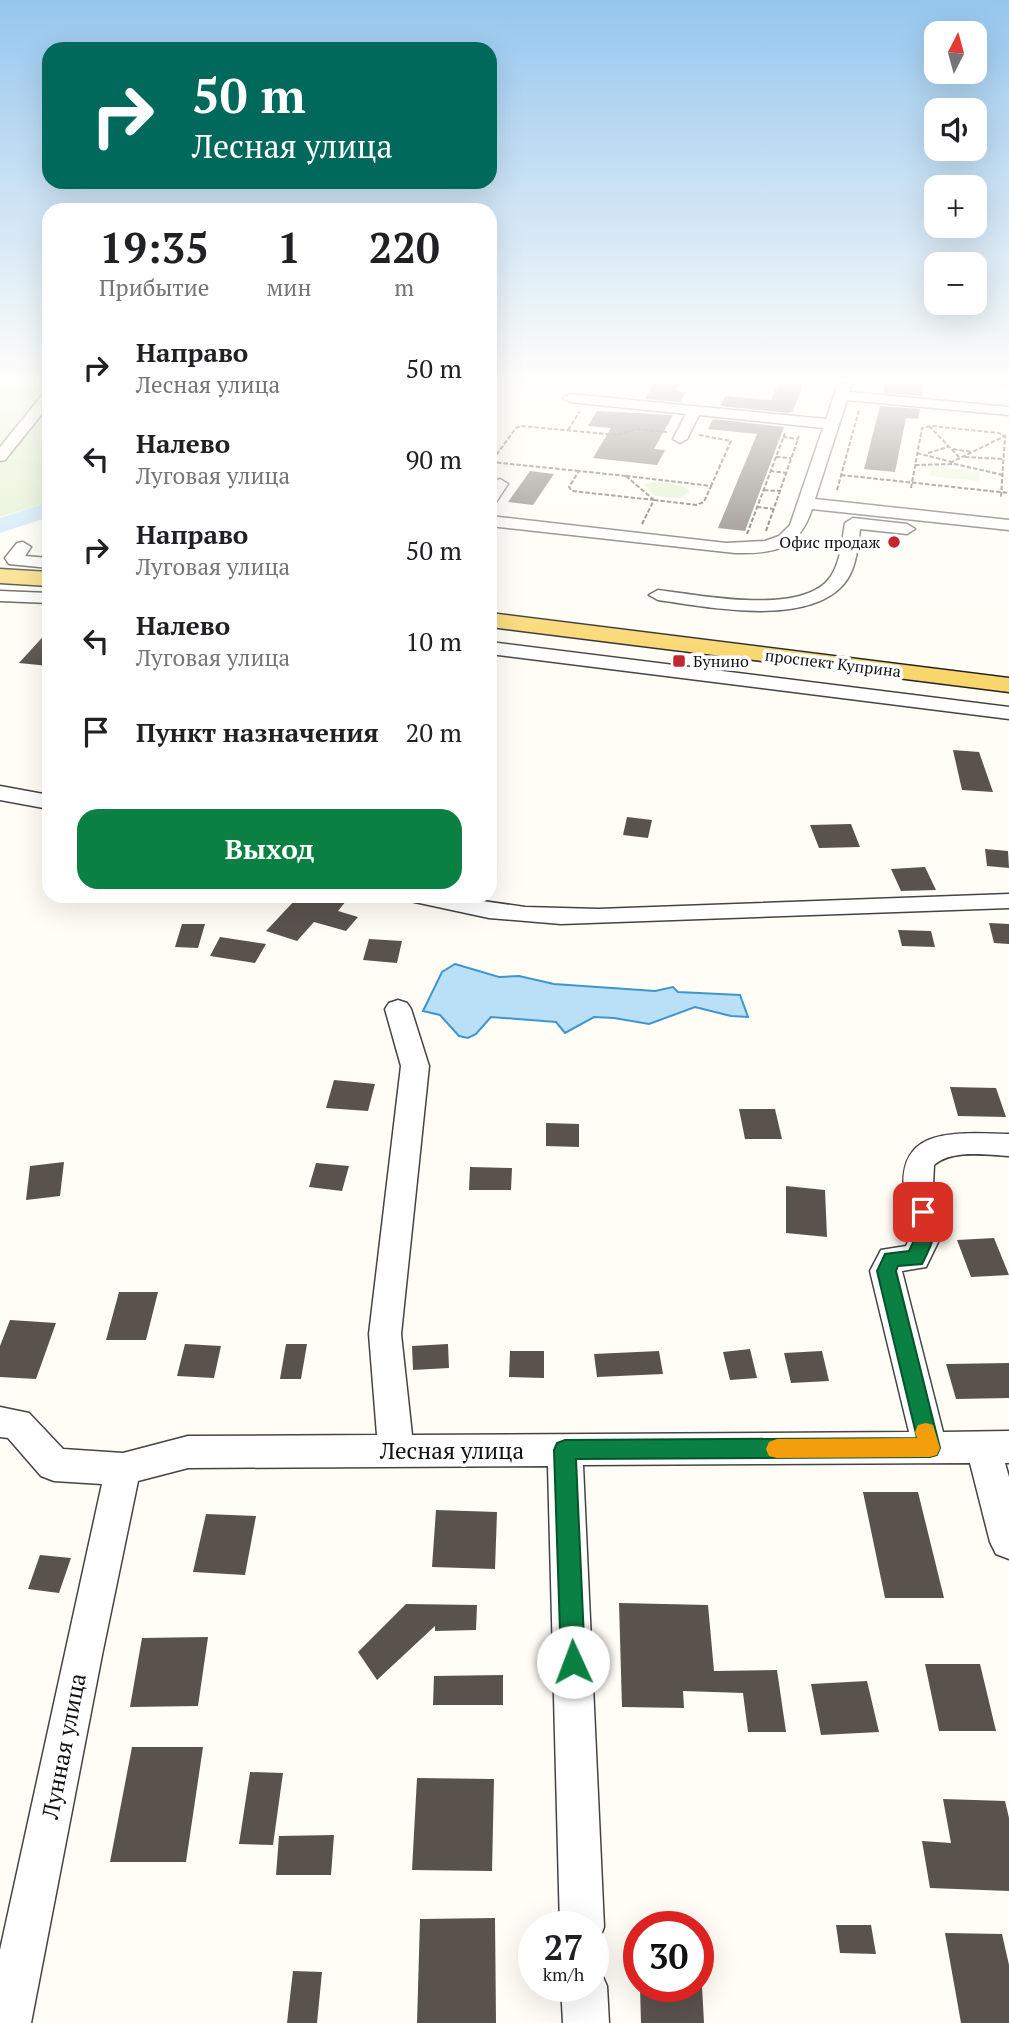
<!DOCTYPE html>
<html lang="ru">
<head>
<meta charset="utf-8">
<style>
  body { margin:0; font-family:"PT Serif",serif; background:#f2f2f2; color:#202124; height:100vh; display:flex; flex-direction:column; font-size:26px; white-space:nowrap }
  * { box-sizing:border-box; margin:0 }
  p { font-size:23px; color:#757577 }
  .icon { flex:none; width:38px; height:38px; fill:none; stroke:currentColor; stroke-width:2; stroke-linecap:round; stroke-linejoin:round }
  .map { position:relative; flex:1; overflow:hidden }
  .details { position:absolute; left:42px; top:203px; width:455px; height:700px; display:flex; flex-direction:column; background:#fff; border-radius:21px; box-shadow:0 7px 28px #0002 }
  .details>* { flex:none }
  .top-card { position:absolute; left:42px; top:42px; width:455px; height:147px; border-radius:21px; box-shadow:0 7px 28px #0002; background:#00695c; color:#fff; overflow:hidden }
  .needle { width:46px; rotate:6deg }
  .tools { position:absolute; left:924px; top:21px; display:grid; gap:14px }
  .tools a { display:grid; place-items:center; width:63px; height:63px; border-radius:14px; background:#fff; box-shadow:0 7px 28px #0002; font-size:35px }
  .speed { position:absolute; left:518px; top:1911px; display:flex; gap:14px; font-size:35px; font-weight:700; text-align:center }
  .speed>* { display:grid; place-content:center; width:91px; height:91px; border-radius:50%; background:#fff; box-shadow:0 7px 28px #0002; line-height:1 }
  .speed small { font-size:18px; font-weight:400 }
  .speed .limit { border:10px solid #d22; background:#fff; color:#111 }
  .pin { position:absolute; display:grid; place-items:center; width:60px; height:60px; color:#fff; margin:-30px; border-radius:14px; box-shadow:0 4px 10px #0006 }
  .me { position:absolute; width:77px; margin:-38px; rotate:358deg; stroke-linejoin:round; filter:drop-shadow(0 0 5px #0008) }
  .turn { display:flex; align-items:center; gap:24px; height:147px; padding:0 35px; font-size:32px }
  .turn .icon { width:91px; height:91px; stroke-width:2.5 }
  .turn b { display:block; font-size:49px; line-height:60px }
  .eta { display:flex; justify-content:space-evenly; align-items:center; height:119px; text-align:center }
  .eta b { font-size:42px; font-weight:700; line-height:49px }
  .cta { display:flex; gap:14px; margin-top:auto; padding:14px 35px }
  .cta a { flex:1; height:80px; border-radius:21px; background:#0b8043; color:#fff; font-size:28px; font-weight:700; line-height:80px; text-align:center }
  ul { padding:0; list-style:none }
  li { display:flex; align-items:center; gap:21px; height:91px; padding:0 35px }
  li div { flex:1 }
  li b { display:block; font-size:26px }
  li em { font-style:normal }
  .map>svg:first-child { display:block }
  .green { fill:#d5ebbd }
  .pitch { fill:#e6f2cf }
  .water { fill:#b9e0f7; stroke:#3f96cf; stroke-width:2 }
  .lines { fill:none; stroke-linecap:round; stroke-linejoin:round }
  .river { fill:#b9e0f7; fill-rule:evenodd }
  .building { fill:#5a524d }
  .minor-casing { stroke:#444; stroke-width:3 }
  .major-casing { stroke:#222; stroke-width:3 }
  .path { stroke:#333; stroke-width:2; stroke-dasharray:4.5 2; stroke-linecap:butt }
  .minor { fill:#fff; fill-rule:evenodd }
  .major { fill:#f9d66b; fill-rule:evenodd }
  .route { fill:#0b8043; stroke:#07532c; stroke-width:2 }
  .slow { fill:#f59e0b }
  .poi-dot { fill:#c4262e; stroke:#fff; stroke-width:2.5 }
  .labels { text-anchor:middle; stroke-width:7; stroke-linejoin:round; paint-order:stroke }
  .far-poi-label { font-size:16px; fill:#111; stroke:#fff; text-anchor:end }
  .far-street-label { font-size:16px; fill:#111; stroke:#fff }
  .near-street-label { font-size:23px; fill:#111; stroke:#fff }
</style>
</head>
<body>
<div class="map">
<svg width="1009" height="2023" viewBox="0 0 1009 2023">
  <rect width="100%" height="100%" fill="#fffdf5"/>
  <path class="green" d="M0,384H49V502L0,517Z
    M652,482L670,483L688,489L689,492L680,498L655,496L644,485Z"/>
  <path class="pitch" d="M931,466L980,471L979,481L930,476Z"/>
  <path class="water" d="M455,964L499,977L519,976L554,984L655,991L673,987L678,992L740,995L748,1017L731,1016L695,1007L649,1024L614,1018L594,1017L565,1033L556,1022L491,1017L476,1034L468,1038L459,1036L440,1015L423,1011L442,972Z"/>
  <g class="lines">
    <path class="river" d="M49,502V517L0,533V518Z"/>
  </g>
  <path class="building" d="M653,384H679L675,391L686,392L680,402L645,399Z
    M778,384H803L793,411L789,413L720,406L725,396L771,400Z
    M885,384H924L922,396L883,393Z
    M880,406L920,409L918,419L906,418L895,472L864,469Z
    M597,411L673,415L654,449L665,450L657,465L593,458L611,428L588,426Z
    M713,419L784,427L745,531L718,528L757,434L708,429Z
    M530,471L554,474L533,505L508,502Z
    M49,630V666L19,663Z
    M953,750L979,752L993,792L962,790Z
    M627,817L652,820L648,838L623,835Z
    M851,824L860,847L819,848L810,825Z
    M985,849L1008,851L1009,868L987,866Z
    M925,867L936,890L901,891L891,869Z
    M317,896L346,901L338,911L358,917L346,931L314,922L297,941L266,931L296,899L311,903Z
    M989,923L1009,924V944L994,943Z
    M182,924H205L198,948L175,947Z
    M898,930L931,931L935,947L902,946Z
    M220,937L266,944L255,963L210,956Z
    M369,939L402,941L397,963L363,960Z
    M334,1080L375,1084L368,1111L326,1108Z
    M950,1087L996,1088L1006,1117L958,1116Z
    M739,1109H775L782,1139H745Z
    M546,1123L579,1124V1147L546,1146Z
    M64,1162L60,1196L26,1200L30,1166Z
    M316,1163L349,1166L342,1191L309,1187Z
    M470,1167L512,1168L511,1190H469Z
    M786,1186L825,1190L827,1237L786,1233Z
    M994,1238L1009,1275L971,1277L957,1240Z
    M119,1292H158L146,1340H106Z
    M10,1320L56,1323L36,1379L0,1377V1346Z
    M185,1344L221,1346L214,1378L177,1376Z
    M286,1344H307L301,1379H280Z
    M448,1344L449,1368L413,1370L412,1346Z
    M750,1349L757,1378L730,1380L723,1352Z
    M510,1351H544V1378L509,1377Z
    M659,1351L663,1374L597,1377L594,1354Z
    M822,1351L829,1381L791,1383L784,1353Z
    M1009,1363V1398L956,1399L946,1364Z
    M863,1492H918L944,1598H885Z
    M436,1510L497,1512L495,1569L432,1567Z
    M206,1514L256,1516L245,1575L193,1572Z
    M40,1555L71,1558L59,1593L28,1589Z
    M619,1603L708,1605L714,1671L777,1670L786,1732H748L743,1693L683,1691L684,1708L622,1707Z
    M406,1604L477,1605L476,1630L435,1631V1626L377,1680L358,1652Z
    M208,1637L198,1706L130,1707L142,1638Z
    M925,1664H980L996,1731H939Z
    M503,1675V1705H433L434,1676Z
    M867,1681L879,1732L821,1735L811,1684Z
    M132,1747H203L186,1862H110Z
    M250,1772L283,1773L273,1845L239,1844Z
    M417,1778L494,1779L492,1871L412,1870Z
    M943,1799L1005,1801L1009,1818V1891L930,1888L922,1841L951,1843Z
    M334,1835L331,1875H276L279,1836Z
    M495,1918L496,2023H417L420,1919Z
    M836,1925H871L876,1954L840,1953Z
    M945,1933L1002,1934L1009,1965V2023H961Z
    M293,1971L322,1972L317,2023H287Z
    M640,1986H702L704,2023H641Z"/>
  <g class="lines">
    <defs>
      <path id="minor" d="M838,384H852L849,392L1009,407V415L847,400L815,499L1009,520V530L812,509C799,549 775,554 735,553L490,526V516L726,543L765,541L779,536L790,525L823,428L699,415L687,439L680,443L673,439L686,414L570,402L563,398L570,394L826,419Z
        M49,392V405L5,460L0,461V447L44,393Z
        M500,479L508,484L496,502L490,504V487L495,481Z
        M853,518L907,524L915,529L907,534L860,529C858,547 856,571 843,585C805,627 708,607 658,600L649,595L658,590C699,595 805,617 831,576C841,561 842,540 845,523Z
        M23,542L31,547L25,556L49,558V568L9,564L5,558L17,543Z
        M0,591L49,593V603L0,601Z
        M490,642L1009,707V719L490,654Z
        M0,786L49,795V809L0,800Z
        M1009,894V908L561,924L489,918L410,901L406,896H447L525,907L598,909Z
        M398,1000L407,1003L411,1009L429,1066L401,1334L412,1435L909,1432L870,1271L881,1250L906,1246C914,1230 908,1217 905,1199C893,1125 956,1133 1009,1134V1156C987,1155 952,1149 934,1165L933,1186L942,1234L926,1267L902,1271L943,1432L1009,1431V1463H1005L1009,1477V1559L996,1554L990,1542L970,1463L583,1465L604,1927L598,1943L593,1945V1927H560L548,1466L188,1468L138,1481L102,1655L31,2023H0V1950L102,1484L54,1481L41,1476L8,1438L0,1437V1407L29,1413L63,1449L123,1453L188,1436L377,1435L369,1334L401,1066L385,1009L389,1003Z
        M593,1967L600,1970L607,1986L609,2023H563L561,1986H593Z"/>
      <path id="major" d="M0,569L49,572V586L0,583Z
        M490,613L1009,678V692L490,627Z"/>
    </defs>
    <use href="#minor" class="minor-casing"/>
    <use href="#major" class="major-casing"/>
    <path class="path" d="M1002,384L1009,385
      M929,426L959,457
      M568,430L580,411
      M699,435L731,441L711,486
      M783,437L798,439
      M953,449L972,452
      M917,453L952,462
      M928,453L948,447
      M776,457L791,458
      M965,457L1004,459
      M950,463L1005,436
      M915,465L955,464L1003,475
      M579,471L491,462L516,428L521,426L617,435L636,429L667,432
      M770,471L786,473
      M841,475L1009,493
      M626,476L711,486L704,502L696,505L654,500
      M626,476L654,500
      M626,476L579,471L569,487L572,491L654,500
      M911,488L922,428L931,426L999,433L1005,436L1001,497
      M764,490L779,491
      M837,490L859,410
      M757,507L773,509
      M642,524L654,500
      M766,531L799,436
      M747,534L785,433"/>
    <use href="#minor" class="minor"/>
    <use href="#major" class="major"/>
  </g>
  <linearGradient id="sky" x2="0" y2="1"><stop stop-color="#95c6ee"/><stop offset="0.57" stop-color="#fffefa"/><stop offset="1" stop-color="#fffefa" stop-opacity="0"/></linearGradient>
  <rect width="1009" height="668" fill="url(#sky)"/>
  <path class="route" d="M923,1205L930,1207C941,1228 932,1244 922,1264L898,1266L896,1271L940,1448L937,1455L930,1457L576,1459L585,1662L581,1670L573,1674L564,1670L561,1662L554,1450L557,1443L565,1440L917,1438L877,1271L885,1254L909,1251L917,1234L914,1212L917,1207Z"/>
  <path class="slow" d="M926,1423L933,1425L940,1448L937,1455L930,1457L777,1458L769,1456L766,1449L769,1442L777,1439L917,1438L915,1432L918,1425Z"/>
  <g class="poi-dot">
    <circle cx="894" cy="542" r="7"/>
    <rect x="672" y="654" width="14" height="14" rx="3.5"/>
  </g>
  <g class="labels">
    <g class="far-poi-label">
      <text x="880" y="548">Офис продаж</text>
      <text x="693" y="667" text-anchor="start">Бунино</text>
    </g>
    <g class="far-street-label">
      <text transform="translate(833 663) rotate(7)" y="6">проспект Куприна</text>
    </g>
    <g class="near-street-label">
      <text x="452" y="1459">Лесная улица</text>
      <text transform="translate(64 1746) rotate(-79)" y="8">Лунная улица</text>
    </g>
  </g>
</svg>
<div class="tools">
<a><svg class="needle" viewBox="-14 -14 28 28"><path d="M0-13l5 13h-10z" fill="#e53935"/><path d="M0 13l5-13h-10z" fill="#757577"/></svg></a>
<a><svg class="icon" aria-label="sound" viewBox="0 0 24 24"><path d="M4 9h4l5-4v14l-5-4H4zM17 9q2 3 0 6"/></svg></a>
<a>+</a>
<a>−</a>
</div>
<div class="speed"><div>27<small>km/h</small></div><div class="limit">30</div></div>
<div class="pin" style="left:923px;top:1212px;background:#d93025"><svg class="icon" aria-label="arrive" viewBox="0 0 24 24"><path d="M6 21V4h12l-3 4 3 4H6"/></svg></div>
<svg class="me" style="left:573px;top:1662px" viewBox="-20 -20 40 40"><circle r="19" fill="#fff"/><path d="M0-13L10 11 0 6-10 11z" fill="#0b8043"/></svg>
<div class="top-card">
<div class="turn"><svg class="icon" aria-label="right" viewBox="0 0 24 24"><path d="M7 20v-9h11M14 6l5 5-5 5"/></svg><div><b>50 m</b>Лесная улица</div></div>
</div>
<section class="details">
<div class="eta">
<div><b>19:35</b><p>Прибытие</p></div>
<div><b>1</b><p>мин</p></div>
<div><b>220</b><p>m</p></div>
</div>
<ul>
<li><svg class="icon" aria-label="right" viewBox="0 0 24 24"><path d="M7 20v-9h11M14 6l5 5-5 5"/></svg><div><b>Направо</b><p>Лесная улица</p></div><em>50 m</em></li>
<li><svg class="icon" aria-label="left" viewBox="0 0 24 24"><path d="M17 20v-9H6M10 6l-5 5 5 5"/></svg><div><b>Налево</b><p>Луговая улица</p></div><em>90 m</em></li>
<li><svg class="icon" aria-label="right" viewBox="0 0 24 24"><path d="M7 20v-9h11M14 6l5 5-5 5"/></svg><div><b>Направо</b><p>Луговая улица</p></div><em>50 m</em></li>
<li><svg class="icon" aria-label="left" viewBox="0 0 24 24"><path d="M17 20v-9H6M10 6l-5 5 5 5"/></svg><div><b>Налево</b><p>Луговая улица</p></div><em>10 m</em></li>
<li><svg class="icon" aria-label="arrive" viewBox="0 0 24 24"><path d="M6 21V4h12l-3 4 3 4H6"/></svg><div><b>Пункт назначения</b></div><em>20 m</em></li>
</ul>
<div class="cta"><a>Выход</a></div>
</section>
</div>
</body>
</html>
